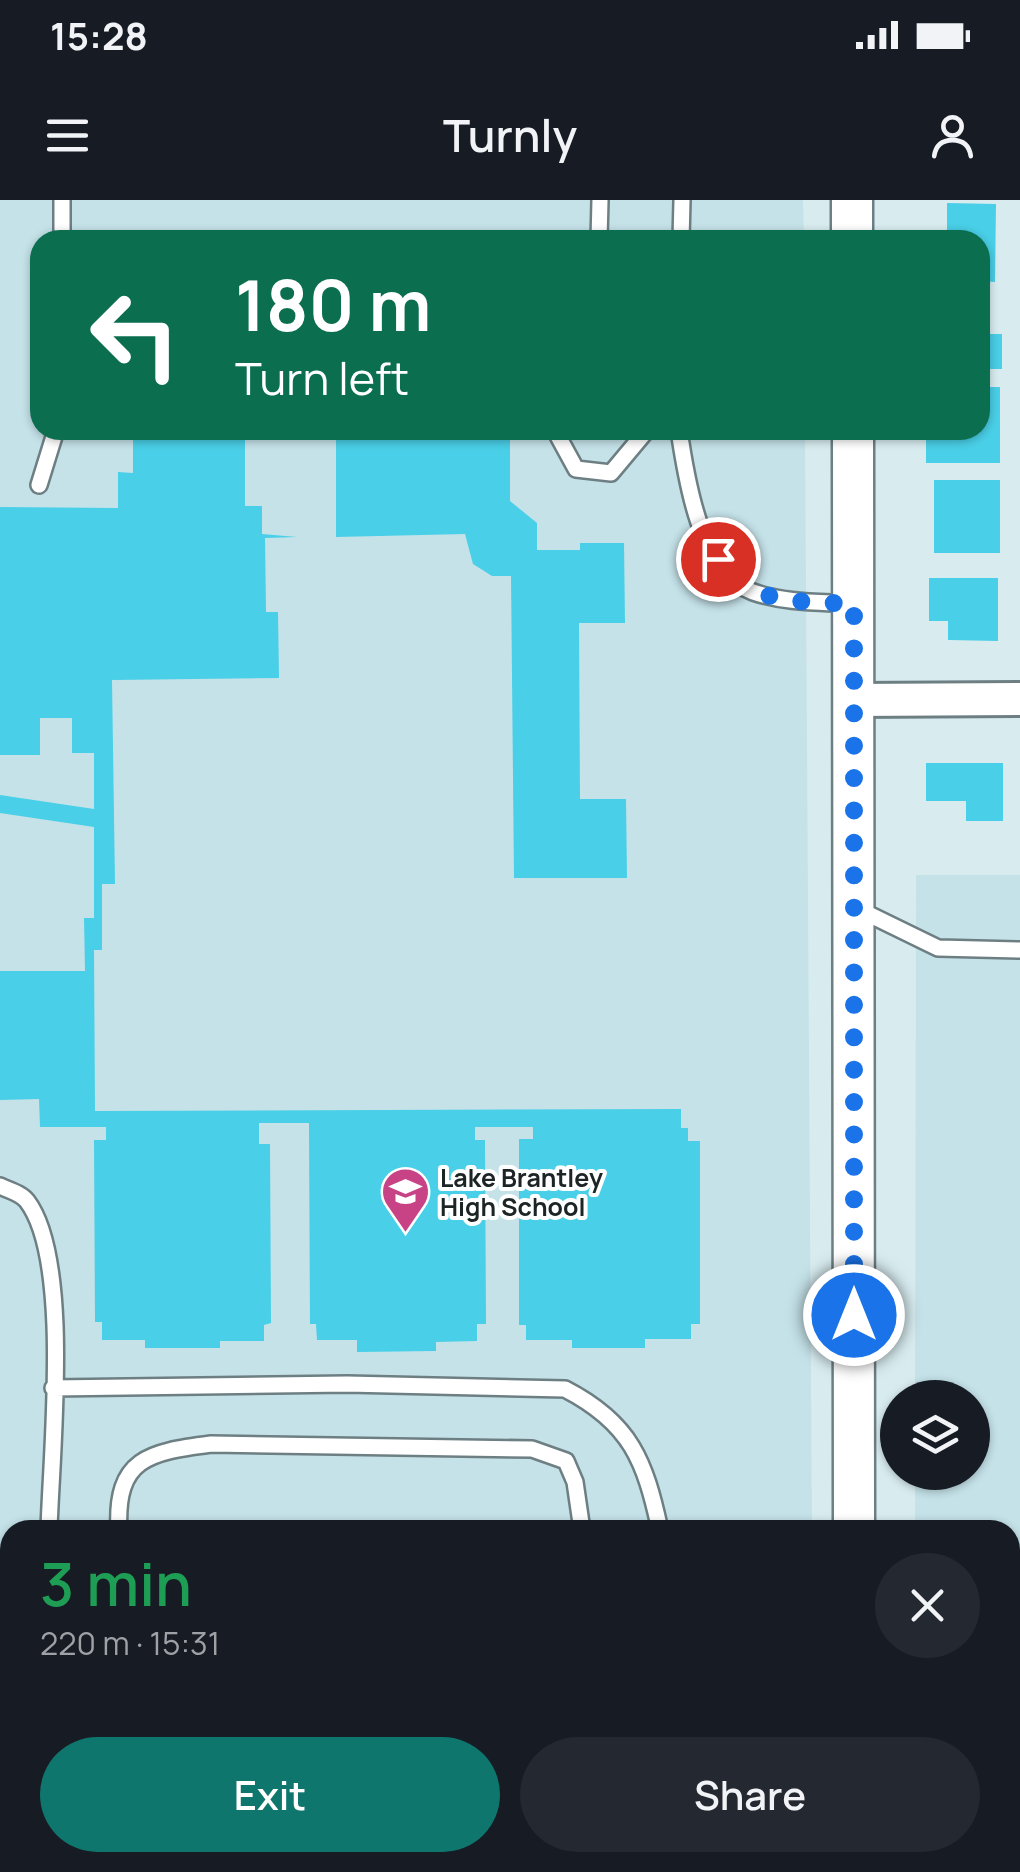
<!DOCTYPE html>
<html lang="en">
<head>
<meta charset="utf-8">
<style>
  body { margin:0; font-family:Manrope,sans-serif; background:#242831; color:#f1f3f6; height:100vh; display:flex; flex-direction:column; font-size:38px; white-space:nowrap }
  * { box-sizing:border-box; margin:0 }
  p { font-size:32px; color:#9ea1a6 }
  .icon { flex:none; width:55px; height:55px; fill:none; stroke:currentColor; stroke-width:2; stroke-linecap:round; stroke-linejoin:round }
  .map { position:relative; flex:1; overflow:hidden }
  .details { position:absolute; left:0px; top:1320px; width:1020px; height:352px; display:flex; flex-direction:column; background:#171b24; border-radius:30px 30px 0 0; box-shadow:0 2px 8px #0004 }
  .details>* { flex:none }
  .guide { position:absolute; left:30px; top:30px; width:960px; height:210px; border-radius:30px; box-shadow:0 2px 8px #0004; background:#0b6e4f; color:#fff; overflow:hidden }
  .controls { position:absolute; left:880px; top:1180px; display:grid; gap:20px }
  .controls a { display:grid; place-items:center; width:110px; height:110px; border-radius:50%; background:#171b24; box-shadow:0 2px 8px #0004; font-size:50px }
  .pin { position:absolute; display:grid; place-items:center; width:85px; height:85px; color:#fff; margin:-42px; border:5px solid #fff; border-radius:50%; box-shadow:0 2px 10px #0007 }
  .me { position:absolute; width:110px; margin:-55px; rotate:0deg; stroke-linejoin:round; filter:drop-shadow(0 0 8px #0008) }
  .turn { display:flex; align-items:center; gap:35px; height:210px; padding:0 40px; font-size:45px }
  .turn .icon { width:130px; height:130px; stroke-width:2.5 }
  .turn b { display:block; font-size:70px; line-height:85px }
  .round { display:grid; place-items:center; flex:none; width:105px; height:105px; border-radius:52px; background:#242831 }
  .headline { display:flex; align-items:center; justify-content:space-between; height:170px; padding:0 40px }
  h1 { font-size:60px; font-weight:600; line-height:75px; color:#1e9e55 }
  .cta { display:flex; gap:20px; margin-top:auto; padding:20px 40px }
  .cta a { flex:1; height:115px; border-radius:60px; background:#0f766e; color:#fff; font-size:40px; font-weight:600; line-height:115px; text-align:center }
  .cta a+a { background:#242831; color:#f1f3f6 }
  .status { display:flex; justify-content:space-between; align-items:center; height:70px; padding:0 50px; background:#171b24; direction:ltr }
  .status svg { height:28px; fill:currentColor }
  header { display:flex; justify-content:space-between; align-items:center; height:130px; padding:0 40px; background:#171b24; font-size:45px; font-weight:600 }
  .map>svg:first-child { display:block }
  .built { fill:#c5e2e9 }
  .building { fill:#49cfe7 }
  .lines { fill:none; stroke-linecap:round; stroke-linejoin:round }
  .service-casing { stroke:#6d7f83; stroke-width:20 }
  .minor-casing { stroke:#6d7f83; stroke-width:38 }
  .tertiary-casing { stroke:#6d7f83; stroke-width:45 }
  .service { stroke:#fff; stroke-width:15 }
  .minor { stroke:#fff; stroke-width:32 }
  .tertiary { stroke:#fff; stroke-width:40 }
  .route { stroke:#1a73e8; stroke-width:18; stroke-dasharray:0 32.4 }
  .labels { text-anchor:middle; stroke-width:8; stroke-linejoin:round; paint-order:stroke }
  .poi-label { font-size:25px; font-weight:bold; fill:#1c2425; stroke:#fff; text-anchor:start }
</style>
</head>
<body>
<div class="status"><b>15:28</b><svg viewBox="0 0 49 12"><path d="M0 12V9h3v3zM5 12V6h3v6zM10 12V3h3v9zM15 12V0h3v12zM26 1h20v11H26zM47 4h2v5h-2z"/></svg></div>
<header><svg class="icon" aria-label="menu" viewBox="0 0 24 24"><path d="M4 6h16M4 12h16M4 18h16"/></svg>Turnly<svg class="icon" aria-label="person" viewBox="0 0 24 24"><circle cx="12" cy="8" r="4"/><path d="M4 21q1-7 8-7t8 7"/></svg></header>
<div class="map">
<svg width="1020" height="1672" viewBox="0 0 1020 1672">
  <rect width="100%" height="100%" fill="#d8ecf0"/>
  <path class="built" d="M0,0H803L804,40H40V230H805L812,1330H10V1493H0Z
    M916,675H1020V1672H915V1663L1010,1662V1330H915V1273L972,1272V1198L915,1197Z"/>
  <path class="building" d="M947,3L996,4L995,82L980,81V40H947Z
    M86,33L245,34V40H86Z
    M980,134H1002V169H980Z
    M980,187H1000V263H926V230H980Z
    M133,230H245V306H262V334L297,337L265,338L266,412H278L279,478L112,480L115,684H102V750H94L95,911L681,909V928H688V941H700V1124H691V1139H645V1148H572V1140H526V1125H519V939H533V927H475V940H485L486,1124H477V1141L436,1142V1151L357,1152V1140H317L316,1124H310L309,923H259V944H270L271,1123L264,1125V1141H220V1148H145V1140H102V1122H95L94,940H106V927H40L39,899L0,900V771H85L84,718H94V627L0,613V595L94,609V553H72V518H40V555H0V307L118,308V272L133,273Z
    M336,230H510V301L537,323V350H580V343H624L625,423H579L580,599H626L627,678H514L511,376H492L473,364L465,334L336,337Z
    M934,280H1000V353H934Z
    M929,378H998V441L948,440V421H929Z
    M926,563H1003V621H966V601H926Z"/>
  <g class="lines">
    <defs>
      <path id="service" d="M62,40V0
        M599,40L600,0
        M681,40L682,0
        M560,230L558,236L576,269L611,273L647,230
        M679,230C686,278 700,373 753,392C785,403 819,402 852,404
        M39,285L56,230
        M858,709L938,748L1020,750
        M0,986C8,990 21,993 27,1001C72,1060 51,1253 49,1330
        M53,1188L347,1184L565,1189C631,1223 645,1261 660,1330
        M119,1330C115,1258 149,1252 211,1244L532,1249L566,1261L575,1282L582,1330
        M1010,1413L1020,1414"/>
      <path id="minor" d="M854,500L1020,499"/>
      <path id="tertiary" d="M852,0V40
        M853,230L854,1330
        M853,1672V1662"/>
    </defs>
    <use href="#service" class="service-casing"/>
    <use href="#minor" class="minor-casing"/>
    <use href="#tertiary" class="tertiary-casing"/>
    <use href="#service" class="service"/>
    <use href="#minor" class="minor"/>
    <use href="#tertiary" class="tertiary"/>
  </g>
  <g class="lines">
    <path class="route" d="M718,359C748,406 803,401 854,404V1115"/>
  </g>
  <defs>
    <symbol id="school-pin" viewBox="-11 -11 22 30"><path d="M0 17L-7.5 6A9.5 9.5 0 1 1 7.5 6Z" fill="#c84385" stroke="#fff"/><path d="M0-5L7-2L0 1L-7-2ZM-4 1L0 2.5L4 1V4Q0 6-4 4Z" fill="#fff"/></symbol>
  </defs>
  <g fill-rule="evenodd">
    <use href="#school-pin" x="378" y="964" width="55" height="75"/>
  </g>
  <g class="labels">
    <g class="poi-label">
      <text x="440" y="987">Lake Brantley<tspan x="440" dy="29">High School</tspan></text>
    </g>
  </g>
</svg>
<div class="controls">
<a><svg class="icon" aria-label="layers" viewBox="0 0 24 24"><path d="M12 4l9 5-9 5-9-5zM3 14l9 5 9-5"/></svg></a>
</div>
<div class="pin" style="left:718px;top:359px;background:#d93025"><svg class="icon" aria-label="arrive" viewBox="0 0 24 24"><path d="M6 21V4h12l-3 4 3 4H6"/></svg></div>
<svg class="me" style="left:854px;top:1115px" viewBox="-20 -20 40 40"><circle r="17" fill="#1a73e8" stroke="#fff" stroke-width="3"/><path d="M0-11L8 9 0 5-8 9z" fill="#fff"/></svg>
<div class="guide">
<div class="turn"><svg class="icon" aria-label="left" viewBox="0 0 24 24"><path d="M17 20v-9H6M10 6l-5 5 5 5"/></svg><div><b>180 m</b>Turn left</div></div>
</div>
<section class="details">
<div class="headline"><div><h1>3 min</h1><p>220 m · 15:31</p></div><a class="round"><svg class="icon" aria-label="close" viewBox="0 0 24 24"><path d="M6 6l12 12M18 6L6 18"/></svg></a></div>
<div class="cta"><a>Exit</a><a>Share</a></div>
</section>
</div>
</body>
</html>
